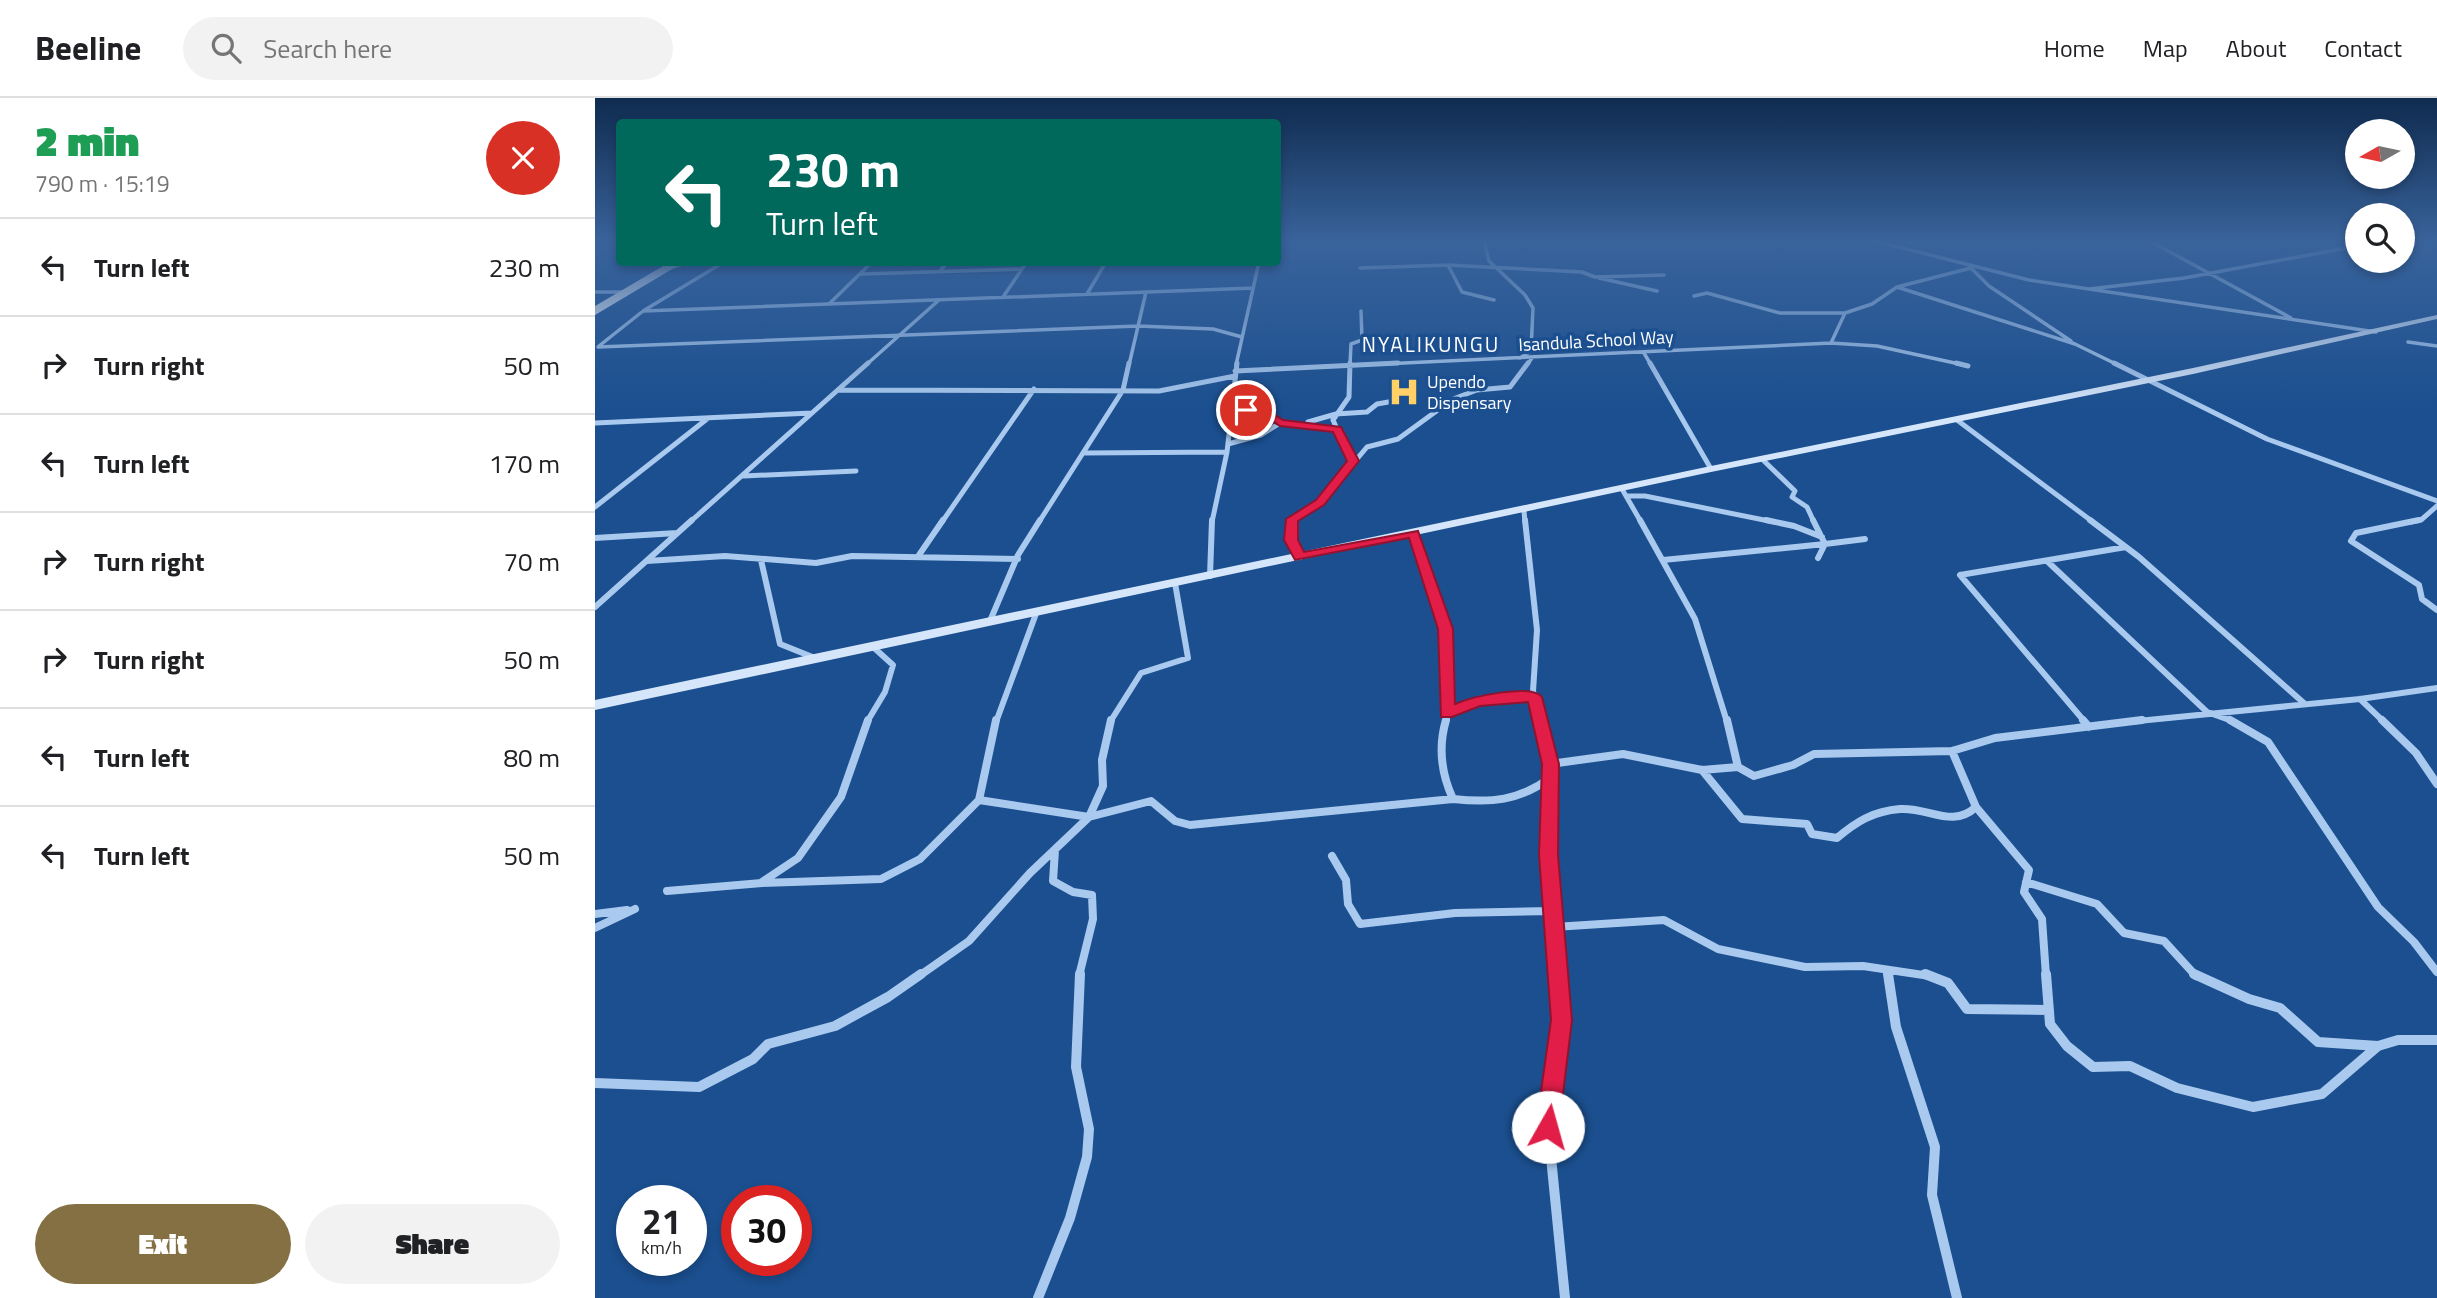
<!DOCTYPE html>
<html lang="en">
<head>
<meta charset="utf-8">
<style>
  body { margin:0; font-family:"Titillium Web",sans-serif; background:#f2f2f2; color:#202124; height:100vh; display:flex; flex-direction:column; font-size:26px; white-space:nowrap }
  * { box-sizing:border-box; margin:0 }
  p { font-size:23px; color:#757577 }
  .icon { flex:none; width:38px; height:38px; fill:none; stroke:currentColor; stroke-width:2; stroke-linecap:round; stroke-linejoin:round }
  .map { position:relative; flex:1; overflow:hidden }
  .panel { display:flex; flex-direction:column; background:#fff; width:595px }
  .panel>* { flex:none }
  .guide { position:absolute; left:21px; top:21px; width:665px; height:147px; border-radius:7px; box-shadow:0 4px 10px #0003; background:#00695c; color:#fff; overflow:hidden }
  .needle { width:46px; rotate:261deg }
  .tools { position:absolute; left:1750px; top:21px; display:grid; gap:14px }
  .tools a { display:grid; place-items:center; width:70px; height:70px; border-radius:50%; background:#fff; box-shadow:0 4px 10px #0003; font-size:35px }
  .speed { position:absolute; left:21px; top:1087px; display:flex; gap:14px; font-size:35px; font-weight:700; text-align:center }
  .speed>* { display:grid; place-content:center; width:91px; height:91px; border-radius:50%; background:#fff; box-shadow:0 4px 10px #0003; line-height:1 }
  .speed small { font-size:18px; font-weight:400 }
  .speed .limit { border:10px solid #d22; background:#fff; color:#111 }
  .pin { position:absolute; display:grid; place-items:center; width:60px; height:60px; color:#fff; margin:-30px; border:4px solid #fff; border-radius:50%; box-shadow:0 2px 7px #0007 }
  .me { position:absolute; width:77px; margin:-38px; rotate:7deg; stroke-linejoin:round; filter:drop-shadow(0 0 5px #0008) }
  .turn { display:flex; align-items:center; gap:24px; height:147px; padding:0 35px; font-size:32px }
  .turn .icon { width:91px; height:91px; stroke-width:2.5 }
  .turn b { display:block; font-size:49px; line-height:60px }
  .round { display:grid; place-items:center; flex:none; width:74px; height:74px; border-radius:37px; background:#f2f2f2 }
  .overview { display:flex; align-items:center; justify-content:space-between; height:119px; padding:0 35px }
  h1 { font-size:42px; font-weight:800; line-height:52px; color:#1e9e55 }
  .cta { display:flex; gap:14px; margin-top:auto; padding:14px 35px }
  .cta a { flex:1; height:80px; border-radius:42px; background:#847042; color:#fff; font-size:28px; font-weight:800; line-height:80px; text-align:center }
  .cta a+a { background:#f2f2f2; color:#202124 }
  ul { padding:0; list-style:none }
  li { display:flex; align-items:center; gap:21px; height:98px; padding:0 35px; border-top:2px solid #e0e0e0 }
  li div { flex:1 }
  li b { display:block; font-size:26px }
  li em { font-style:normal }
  header { display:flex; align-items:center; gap:42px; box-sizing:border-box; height:98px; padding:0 35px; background:#fff; border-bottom:2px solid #e0e0e0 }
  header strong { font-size:33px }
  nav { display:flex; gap:38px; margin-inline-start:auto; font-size:24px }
  .search { width:490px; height:63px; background:#f2f2f2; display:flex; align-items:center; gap:18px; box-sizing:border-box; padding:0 24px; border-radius:38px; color:#757577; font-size:26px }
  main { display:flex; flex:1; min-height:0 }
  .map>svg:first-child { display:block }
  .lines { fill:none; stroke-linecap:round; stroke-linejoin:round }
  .street-far4 { stroke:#a9c9ee; stroke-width:3.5 }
  .street-far3 { stroke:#a9c9ee; stroke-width:5 }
  .street-far2 { stroke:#a9c9ee; stroke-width:6 }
  .street-far1 { stroke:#a9c9ee; stroke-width:8 }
  .street { stroke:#a9c9ee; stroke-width:10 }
  .secondary { fill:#d6e6fa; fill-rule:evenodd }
  .highway { fill:#fff; fill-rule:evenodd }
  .route { fill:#e11d48; stroke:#92132f; stroke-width:2 }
  .labels { text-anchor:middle; stroke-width:7; stroke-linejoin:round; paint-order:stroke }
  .far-street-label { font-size:18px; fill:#fff; stroke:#1b4f8f }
  .far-poi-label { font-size:18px; fill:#fff; stroke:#1b4f8f; text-anchor:start }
  .far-quarter-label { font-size:21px; letter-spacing:2px; fill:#fff; stroke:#1b4f8f }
</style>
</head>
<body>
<header>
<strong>Beeline</strong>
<div class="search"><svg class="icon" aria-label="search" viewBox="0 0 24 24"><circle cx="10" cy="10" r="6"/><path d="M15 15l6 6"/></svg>Search here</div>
<nav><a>Home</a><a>Map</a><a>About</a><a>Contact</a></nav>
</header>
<main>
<section class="panel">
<div class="overview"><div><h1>2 min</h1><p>790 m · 15:19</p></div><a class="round" style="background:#d93025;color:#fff"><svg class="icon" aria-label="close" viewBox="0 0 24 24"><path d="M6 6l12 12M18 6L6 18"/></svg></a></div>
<ul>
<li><svg class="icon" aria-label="left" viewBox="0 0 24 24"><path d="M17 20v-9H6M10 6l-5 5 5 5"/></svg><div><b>Turn left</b></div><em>230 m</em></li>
<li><svg class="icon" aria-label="right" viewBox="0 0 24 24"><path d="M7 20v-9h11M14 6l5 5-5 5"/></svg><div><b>Turn right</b></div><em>50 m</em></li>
<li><svg class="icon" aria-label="left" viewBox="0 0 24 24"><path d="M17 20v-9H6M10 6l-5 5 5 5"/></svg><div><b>Turn left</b></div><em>170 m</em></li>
<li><svg class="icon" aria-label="right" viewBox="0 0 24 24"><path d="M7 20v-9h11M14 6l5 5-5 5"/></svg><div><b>Turn right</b></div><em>70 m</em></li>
<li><svg class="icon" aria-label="right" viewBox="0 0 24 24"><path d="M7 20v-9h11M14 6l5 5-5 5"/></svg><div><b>Turn right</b></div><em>50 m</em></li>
<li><svg class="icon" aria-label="left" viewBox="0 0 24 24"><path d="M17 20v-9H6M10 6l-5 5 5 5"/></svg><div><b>Turn left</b></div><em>80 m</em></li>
<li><svg class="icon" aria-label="left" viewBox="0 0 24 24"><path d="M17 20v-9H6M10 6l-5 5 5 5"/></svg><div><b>Turn left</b></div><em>50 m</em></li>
</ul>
<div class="cta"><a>Exit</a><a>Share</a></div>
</section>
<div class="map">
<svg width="1842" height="1200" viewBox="0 0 1842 1200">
  <rect width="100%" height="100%" fill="#1b4f8f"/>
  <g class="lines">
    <path class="street-far4" d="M889,143L894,163L930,197L938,210L936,253L925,260
      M1280,143L1434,182L1781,234
      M1555,143L1696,220
      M853,167L987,174L1000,179L1069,177
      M75,170L94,164
      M765,170L853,167L867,194L899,202
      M345,173L353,164
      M266,176L427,171L432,164
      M1004,180L1062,193
      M1302,189L1480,246L1523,267
      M1494,191L1589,180L1762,148
      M0,194H31
      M492,196L511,164
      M1099,198L1112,195L1185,215H1250
      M408,199L427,171
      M235,205L277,164
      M48,213L658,190
      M1813,244L1842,248
      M1236,245L1250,215L1277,206L1302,189L1376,170L1394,188L1476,243
      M4,248L48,213L129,164
      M3,249L543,228L618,231L647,239
      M1049,255L1056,267
      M271,267L344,202
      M534,267L551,194
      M641,267L664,164
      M755,267L756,246L767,242L766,213
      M766,267L1236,245L1282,248L1369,267
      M932,267L937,260"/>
    <path class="street-far3" d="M1055,265L1116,371
      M1361,265L1373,268
      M1519,265L1672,341L1842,403
      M640,273L803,265
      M243,292L564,293L640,278
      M636,314L666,311L685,325L742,331L758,363
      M1362,322L1498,424
      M713,324L741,316L772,314L782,306L799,303
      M0,325L217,315
      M742,331L738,322L754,299L755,265
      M633,346L666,337L685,325
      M489,355L632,354
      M1167,361L1200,393L1197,399L1212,409L1219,424
      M149,378L261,373
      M1027,391L1046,424
      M1031,398H1050L1179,424
      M0,409L112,321
      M929,413L930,424
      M95,424L273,265
      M347,424L439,291
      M444,424L528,292L534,265
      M617,424L632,354L642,265
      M697,424V421L725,405L772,349L803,341L858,301L882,292L915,289L933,265
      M1816,424L1826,422L1842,408"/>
    <path class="street-far2" d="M697,422L696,442L705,459
      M930,422L942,532L938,593L945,624
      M1045,422L1100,521L1132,624
      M1171,422L1199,428L1227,439
      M1495,422L1544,459L1710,606
      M1824,422L1761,435L1756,443L1824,487L1827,501L1842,512
      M819,435L850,531L852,615
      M0,440L82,435
      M324,457L348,422
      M1223,460L1230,446L1270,441
      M166,462L185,546L220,560
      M1068,462L1230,446L1218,422
      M52,463L130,458L221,465L257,458L423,461
      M1452,463L1612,614L1640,624
      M1365,477L1490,624
      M1365,477L1531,449
      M615,478L617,422
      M0,509L97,422
      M395,523L423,457L445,422
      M1765,601L1789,624
      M272,624L290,594L298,567L277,548
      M401,624L442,513
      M515,624L546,575L593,560L580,485
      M851,624L852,615L883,603L939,599
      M1533,624L1765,601L1842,590"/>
    <path class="street-far1" d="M851,622C843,649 846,675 858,701C896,705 924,703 955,680
      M945,622L955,666L953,757L963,878
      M1132,622L1143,669
      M1488,622L1494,629
      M1635,622L1673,644L1783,809L1819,844L1842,874
      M1787,622L1821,655L1842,686
      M1357,653L1381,709L1434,772L1429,794L1447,821L1451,878
      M955,666L1028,656L1107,672L1143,669L1159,678L1198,667L1219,656L1357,653L1400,640L1547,622
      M1107,672L1147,721L1212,726L1217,736L1242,740C1261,724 1278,713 1305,711C1334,709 1357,731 1381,709
      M384,702L494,719L556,703L580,723L595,727L858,701
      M460,752L458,783L478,794L497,797L498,821L484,878
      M737,758L751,782L753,806L765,826L860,815L958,813
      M167,784L203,760L246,699L273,622
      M1431,784L1502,806L1529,835L1569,843L1601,878
      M72,793L167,785L286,781L325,761L384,702L401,622
      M0,816L32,812
      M959,829L1069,822L1123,851L1210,869L1268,868L1335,878
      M0,830L40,811
      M1293,874L1294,878
      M324,878L374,843L435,775L494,719L508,688L507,662L516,622"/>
    <path class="street" d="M962,876L966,922L953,1029L970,1200
      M1293,876L1301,929L1340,1049L1337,1097L1362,1200
      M1330,876L1353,885L1372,911L1454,912
      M1451,876L1455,926L1472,948L1498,969L1535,968L1582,990L1658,1009L1727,996L1783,948
      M1599,876L1654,901L1685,910L1723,944L1783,948L1803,942H1842
      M0,985L104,989L158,961L173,946L240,928L293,899L326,876
      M443,1200L475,1120L492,1059L494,1031L481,969L485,876"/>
    <path class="secondary" d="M1842,217V221L1598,276L1116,374L0,612V602L1116,368L1598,270Z"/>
    <path class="highway" d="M75,164H89L0,217V208Z"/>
  </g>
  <linearGradient id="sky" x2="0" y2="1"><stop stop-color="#0f2b4f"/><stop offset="0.46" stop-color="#39639b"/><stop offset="1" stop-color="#39639b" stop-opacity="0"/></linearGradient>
  <rect width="1842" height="311" fill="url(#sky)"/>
  <path class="route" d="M666,308L688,322L746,329L764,363L729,407L703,423V442L709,454L823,433L858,531L860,606C876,599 936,585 947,599L964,666L963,757L977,922L964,1029L961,1038L953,1041L944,1038L941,1029L956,922L944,757L947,666L933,604L885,608L857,619H846L843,531L814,440L700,462L689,442L691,421L721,402L752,363L738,334L685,328L664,315L651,316L646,312Z"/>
  <defs>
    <symbol id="hospital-bare" viewBox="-9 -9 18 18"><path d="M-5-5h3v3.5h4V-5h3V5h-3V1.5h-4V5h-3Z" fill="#ffd166" stroke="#1b4f8f" stroke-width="2.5" paint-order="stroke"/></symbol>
  </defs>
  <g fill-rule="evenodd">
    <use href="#hospital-bare" x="787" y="272" width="44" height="44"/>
  </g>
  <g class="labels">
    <g class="far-street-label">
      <text transform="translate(1001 243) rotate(-3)" y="6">Isandula School Way</text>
    </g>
    <g class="far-poi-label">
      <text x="832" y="290">Upendo<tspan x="832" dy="21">Dispensary</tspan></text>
    </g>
    <g class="far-quarter-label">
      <text x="836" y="254">NYALIKUNGU</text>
    </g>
  </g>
</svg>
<div class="tools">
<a><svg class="needle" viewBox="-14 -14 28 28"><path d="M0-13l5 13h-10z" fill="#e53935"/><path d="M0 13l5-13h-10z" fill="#757577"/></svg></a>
<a><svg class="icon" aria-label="search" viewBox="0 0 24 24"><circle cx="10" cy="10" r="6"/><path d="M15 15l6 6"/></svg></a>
</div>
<div class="speed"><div>21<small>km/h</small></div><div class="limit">30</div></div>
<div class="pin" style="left:651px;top:312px;background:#d93025"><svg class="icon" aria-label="arrive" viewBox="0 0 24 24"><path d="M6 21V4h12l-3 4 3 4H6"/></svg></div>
<svg class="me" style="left:953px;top:1029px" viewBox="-20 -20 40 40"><circle r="19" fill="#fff"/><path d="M0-13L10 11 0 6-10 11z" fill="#e11d48"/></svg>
<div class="guide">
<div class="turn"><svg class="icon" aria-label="left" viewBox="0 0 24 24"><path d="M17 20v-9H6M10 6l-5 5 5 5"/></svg><div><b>230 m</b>Turn left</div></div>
</div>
</div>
</main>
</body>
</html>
